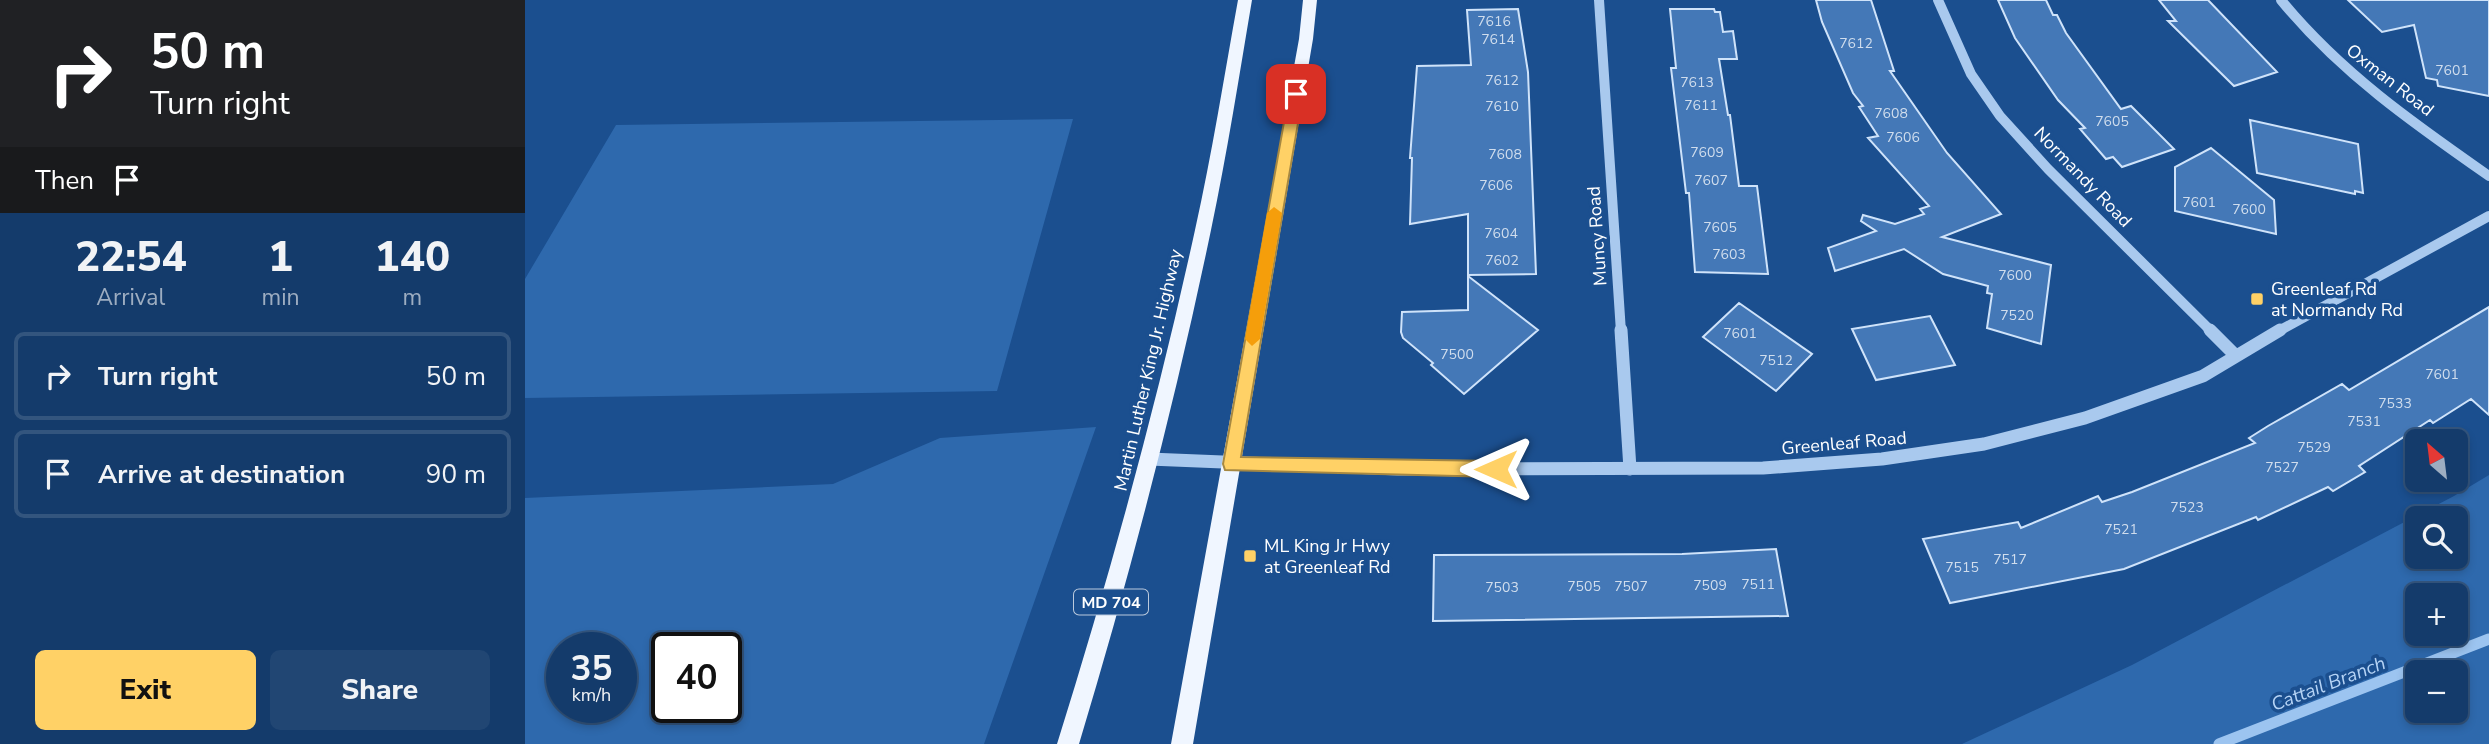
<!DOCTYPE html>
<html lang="en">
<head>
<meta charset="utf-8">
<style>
  body { margin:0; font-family:"Nunito Sans",sans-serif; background:#214673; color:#f1f3f6; height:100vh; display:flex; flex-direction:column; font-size:26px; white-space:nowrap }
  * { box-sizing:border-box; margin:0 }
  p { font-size:23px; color:#9dadc1 }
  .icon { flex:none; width:38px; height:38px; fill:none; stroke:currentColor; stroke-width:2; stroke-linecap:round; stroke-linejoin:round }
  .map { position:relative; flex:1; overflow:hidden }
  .details { display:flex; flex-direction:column; background:#143b6b; width:525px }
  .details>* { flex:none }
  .top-card { background:#202124; color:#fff; overflow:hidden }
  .needle { width:46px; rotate:332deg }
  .controls { position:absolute; left:1880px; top:429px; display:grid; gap:14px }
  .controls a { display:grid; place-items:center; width:63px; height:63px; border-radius:10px; background:#143b6b; box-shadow:0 4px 10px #0003,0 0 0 2px #33557e; font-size:35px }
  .speed { position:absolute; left:21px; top:632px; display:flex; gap:14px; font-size:35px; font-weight:700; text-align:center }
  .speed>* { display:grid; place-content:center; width:91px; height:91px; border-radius:50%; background:#143b6b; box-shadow:0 4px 10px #0003,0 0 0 2px #33557e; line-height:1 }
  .speed small { font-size:18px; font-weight:400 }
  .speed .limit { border:4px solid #111; border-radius:10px; background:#fff; color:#111 }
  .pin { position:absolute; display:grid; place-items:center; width:60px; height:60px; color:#fff; margin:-30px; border-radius:14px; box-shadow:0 4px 10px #0006 }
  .me { position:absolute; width:77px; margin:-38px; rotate:270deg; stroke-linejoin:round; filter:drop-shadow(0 0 5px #0008) }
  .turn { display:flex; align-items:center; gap:24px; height:147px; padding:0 35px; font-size:32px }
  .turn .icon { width:91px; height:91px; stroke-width:2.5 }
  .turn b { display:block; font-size:49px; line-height:60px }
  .then { display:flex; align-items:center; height:66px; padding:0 35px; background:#0003; gap:14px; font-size:26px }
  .eta { display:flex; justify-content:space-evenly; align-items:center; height:119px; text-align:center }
  .eta b { font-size:42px; font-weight:800; line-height:49px }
  .action { display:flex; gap:14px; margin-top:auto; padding:14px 35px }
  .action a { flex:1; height:80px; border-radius:10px; background:#ffd166; color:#111; font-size:28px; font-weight:800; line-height:80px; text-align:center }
  .action a+a { background:#214673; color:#f1f3f6 }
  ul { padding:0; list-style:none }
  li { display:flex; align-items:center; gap:21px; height:88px; margin:0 14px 10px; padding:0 21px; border:4px solid #33557e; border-radius:10px }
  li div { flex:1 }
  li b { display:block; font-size:26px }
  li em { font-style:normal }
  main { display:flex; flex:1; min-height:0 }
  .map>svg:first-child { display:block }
  .green { fill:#2e69ad; fill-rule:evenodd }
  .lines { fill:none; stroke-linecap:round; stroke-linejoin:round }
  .stream { stroke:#9cc4f0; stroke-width:11 }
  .building { fill:#4478b7; stroke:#cfe3fa; stroke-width:2 }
  .minor-far1 { stroke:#a9c9ee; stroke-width:10 }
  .minor { stroke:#a9c9ee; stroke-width:13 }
  .major { fill:#f0f6ff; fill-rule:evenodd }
  .route { fill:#ffd166; stroke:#a68842; stroke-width:2 }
  .slow { fill:#f59e0b }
  .poi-dot { fill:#ffd166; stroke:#1b4f8f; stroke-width:2.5 }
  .labels { text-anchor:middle; stroke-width:7; stroke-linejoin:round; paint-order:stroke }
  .number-label { font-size:14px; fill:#d0dded }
  .shield { fill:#1b4f8f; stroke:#bbcadd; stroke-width:2 }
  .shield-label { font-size:16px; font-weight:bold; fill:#fff }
  .street-label { font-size:18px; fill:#fff; stroke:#1b4f8f }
  .poi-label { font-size:18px; fill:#fff; stroke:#1b4f8f; text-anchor:start }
  .water-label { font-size:19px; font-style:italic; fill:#b5d3f5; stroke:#1b4f8f }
</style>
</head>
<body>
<main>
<section class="details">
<div class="top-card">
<div class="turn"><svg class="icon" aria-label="right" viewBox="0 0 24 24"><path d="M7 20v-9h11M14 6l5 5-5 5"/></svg><div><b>50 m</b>Turn right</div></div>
<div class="then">Then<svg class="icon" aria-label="arrive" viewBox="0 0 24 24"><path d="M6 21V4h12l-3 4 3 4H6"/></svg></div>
</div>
<div class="eta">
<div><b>22:54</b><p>Arrival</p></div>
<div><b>1</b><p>min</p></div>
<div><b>140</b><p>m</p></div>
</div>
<ul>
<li><svg class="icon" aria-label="right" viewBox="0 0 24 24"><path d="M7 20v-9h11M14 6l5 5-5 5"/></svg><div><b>Turn right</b></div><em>50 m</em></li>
<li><svg class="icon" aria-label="arrive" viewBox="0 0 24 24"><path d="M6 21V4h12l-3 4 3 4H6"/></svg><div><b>Arrive at destination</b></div><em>90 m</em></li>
</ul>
<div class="action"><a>Exit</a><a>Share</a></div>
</section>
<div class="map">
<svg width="1964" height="744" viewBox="0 0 1964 744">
  <rect width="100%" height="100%" fill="#1b4f8f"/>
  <path class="green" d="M548,119L472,391L0,398V279L91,125Z
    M571,427L459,744H0V498L308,484L415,438ZM37,648H96V707H37ZM142,648H201V707H142Z
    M1964,475V744H1437L1607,665L1929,496ZM1892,518H1930V556H1892ZM1892,595H1930V634H1892ZM1892,672H1930V710H1892Z"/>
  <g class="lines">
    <path class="stream" d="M1694,744L1964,639"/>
  </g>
  <path class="building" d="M1291,0H1346L1369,71H1365L1422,153L1476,214L1417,237L1526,265L1516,344L1462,328L1467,294L1462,293L1463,286L1418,274L1379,249L1310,271L1303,248L1351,231L1336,221L1338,215L1370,224L1399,214L1395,209L1404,206L1343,138L1353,136L1334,107L1338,106L1328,93L1297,22Z
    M1473,0H1521L1528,15H1532L1541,33L1596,109L1606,106L1649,149L1597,167L1588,157L1581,159L1555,129L1560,128L1533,100L1490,38Z
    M1634,0H1683L1752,72L1709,86L1643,21H1651Z
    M1823,0H1964V96L1913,86L1912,80L1901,78L1889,25L1857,32Z
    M993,9L1003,72L1011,274L943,275V214L885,224L887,158H885L892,66L946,65L942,10Z
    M1145,9H1189L1190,12H1195L1198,32L1208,31L1212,59H1194L1203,115H1205L1214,186H1232L1243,274L1170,272L1164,193H1161L1146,68H1151Z
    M1725,120L1833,144L1838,193L1830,191V194L1732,173Z
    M1686,148L1749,200L1751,234L1650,211V167Z
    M943,276L1013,330L939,394L906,365L908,363L878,338L876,332L877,312L943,310Z
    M1214,303L1287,354L1251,391L1178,337Z
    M1964,307V415L1946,399L1908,423L1905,420L1834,466L1840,472L1808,491L1803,487L1733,520L1731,517L1599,569L1425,603L1398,539L1493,522L1496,528L1573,496L1577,502L1607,492L1730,443L1724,438L1743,426L1817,384L1824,390Z
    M1405,316L1430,365L1351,380L1327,329Z
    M1251,549L1263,616L908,621L909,555L1157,554Z"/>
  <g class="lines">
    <path class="minor-far1" d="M1074,0L1096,332
      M1413,0L1446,74L1475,116L1523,169L1687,332
      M1756,0C1815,72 1888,123 1964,176
      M1752,332L1964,216"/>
    <path class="minor" d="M1096,330L1105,469
      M1685,330L1710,355
      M624,459L873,469L1238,468L1357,459L1459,444L1560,418L1678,376L1755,330"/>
    <path class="major" d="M713,0H727C714,77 702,154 686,230C650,403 605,575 554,744H532C585,575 632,404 670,230C687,154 699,77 713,0Z
      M778,0H792L788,39L668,744H646L774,39Z"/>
  </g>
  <path class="route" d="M771,89L778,94L716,457L971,461L977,464L979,469L977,474L971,477L700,470L698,464L764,94Z"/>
  <path class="slow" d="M749,207L757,213L735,339L727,346L720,339L742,213Z"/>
  <g class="poi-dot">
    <rect x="1725" y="292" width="14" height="14" rx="3.5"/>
    <rect x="718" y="549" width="14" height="14" rx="3.5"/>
  </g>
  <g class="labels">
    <g class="number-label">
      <text x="969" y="26">7616</text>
      <text x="973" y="44">7614</text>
      <text x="1331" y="48">7612</text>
      <text x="1927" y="75">7601</text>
      <text x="977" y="85">7612</text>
      <text x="1172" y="87">7613</text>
      <text x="1176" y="110">7611</text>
      <text x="977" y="111">7610</text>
      <text x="1366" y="118">7608</text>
      <text x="1587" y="126">7605</text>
      <text x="1378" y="142">7606</text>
      <text x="1182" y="157">7609</text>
      <text x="980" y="159">7608</text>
      <text x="1186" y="185">7607</text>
      <text x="971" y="190">7606</text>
      <text x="1674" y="207">7601</text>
      <text x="1724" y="214">7600</text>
      <text x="1195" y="232">7605</text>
      <text x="976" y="238">7604</text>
      <text x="1204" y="259">7603</text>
      <text x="977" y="265">7602</text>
      <text x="1490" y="280">7600</text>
      <text x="1492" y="320">7520</text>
      <text x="1215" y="338">7601</text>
      <text x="932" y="359">7500</text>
      <text x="1251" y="365">7512</text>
      <text x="1917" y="379">7601</text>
      <text x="1870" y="408">7533</text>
      <text x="1839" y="426">7531</text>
      <text x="1789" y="452">7529</text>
      <text x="1757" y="472">7527</text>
      <text x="1662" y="512">7523</text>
      <text x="1596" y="534">7521</text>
      <text x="1485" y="564">7517</text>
      <text x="1437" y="572">7515</text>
      <text x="1233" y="589">7511</text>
      <text x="1185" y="590">7509</text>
      <text x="1059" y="591">7505</text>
      <text x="1106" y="591">7507</text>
      <text x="977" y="592">7503</text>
    </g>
    <rect class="shield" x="549" y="589.5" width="74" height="25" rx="5"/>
    <g class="shield-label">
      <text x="586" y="608">MD 704</text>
    </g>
    <g class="street-label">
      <text transform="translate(1865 80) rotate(38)" y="6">Oxman Road</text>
      <text transform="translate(1558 177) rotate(46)" y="6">Normandy Road</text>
      <text transform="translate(1072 236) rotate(-94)" y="6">Muncy Road</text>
      <text transform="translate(623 370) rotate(-77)" y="6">Martin Luther King Jr. Highway</text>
      <text transform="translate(1319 443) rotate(-5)" y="6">Greenleaf Road</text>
    </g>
    <g class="poi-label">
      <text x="1746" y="295">Greenleaf Rd<tspan x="1746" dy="21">at Normandy Rd</tspan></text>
      <text x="739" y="552">ML King Jr Hwy<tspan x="739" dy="21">at Greenleaf Rd</tspan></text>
    </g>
    <g class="water-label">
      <text transform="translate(1803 683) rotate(-21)" y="7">Cattail Branch</text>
    </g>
  </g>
</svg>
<div class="controls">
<a><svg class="needle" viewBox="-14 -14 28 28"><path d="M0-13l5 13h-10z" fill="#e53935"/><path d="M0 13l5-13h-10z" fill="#9dadc1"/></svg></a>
<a><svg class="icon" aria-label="search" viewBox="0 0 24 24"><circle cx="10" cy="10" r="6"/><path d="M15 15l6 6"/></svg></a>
<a>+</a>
<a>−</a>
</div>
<div class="speed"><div>35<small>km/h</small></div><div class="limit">40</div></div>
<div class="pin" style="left:771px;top:94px;background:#d93025"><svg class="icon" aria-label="arrive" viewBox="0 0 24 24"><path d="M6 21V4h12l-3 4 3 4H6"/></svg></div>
<svg class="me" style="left:971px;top:469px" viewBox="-20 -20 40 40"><path d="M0-17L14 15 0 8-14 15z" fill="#ffd166" stroke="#fff" stroke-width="4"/></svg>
</div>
</main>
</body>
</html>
